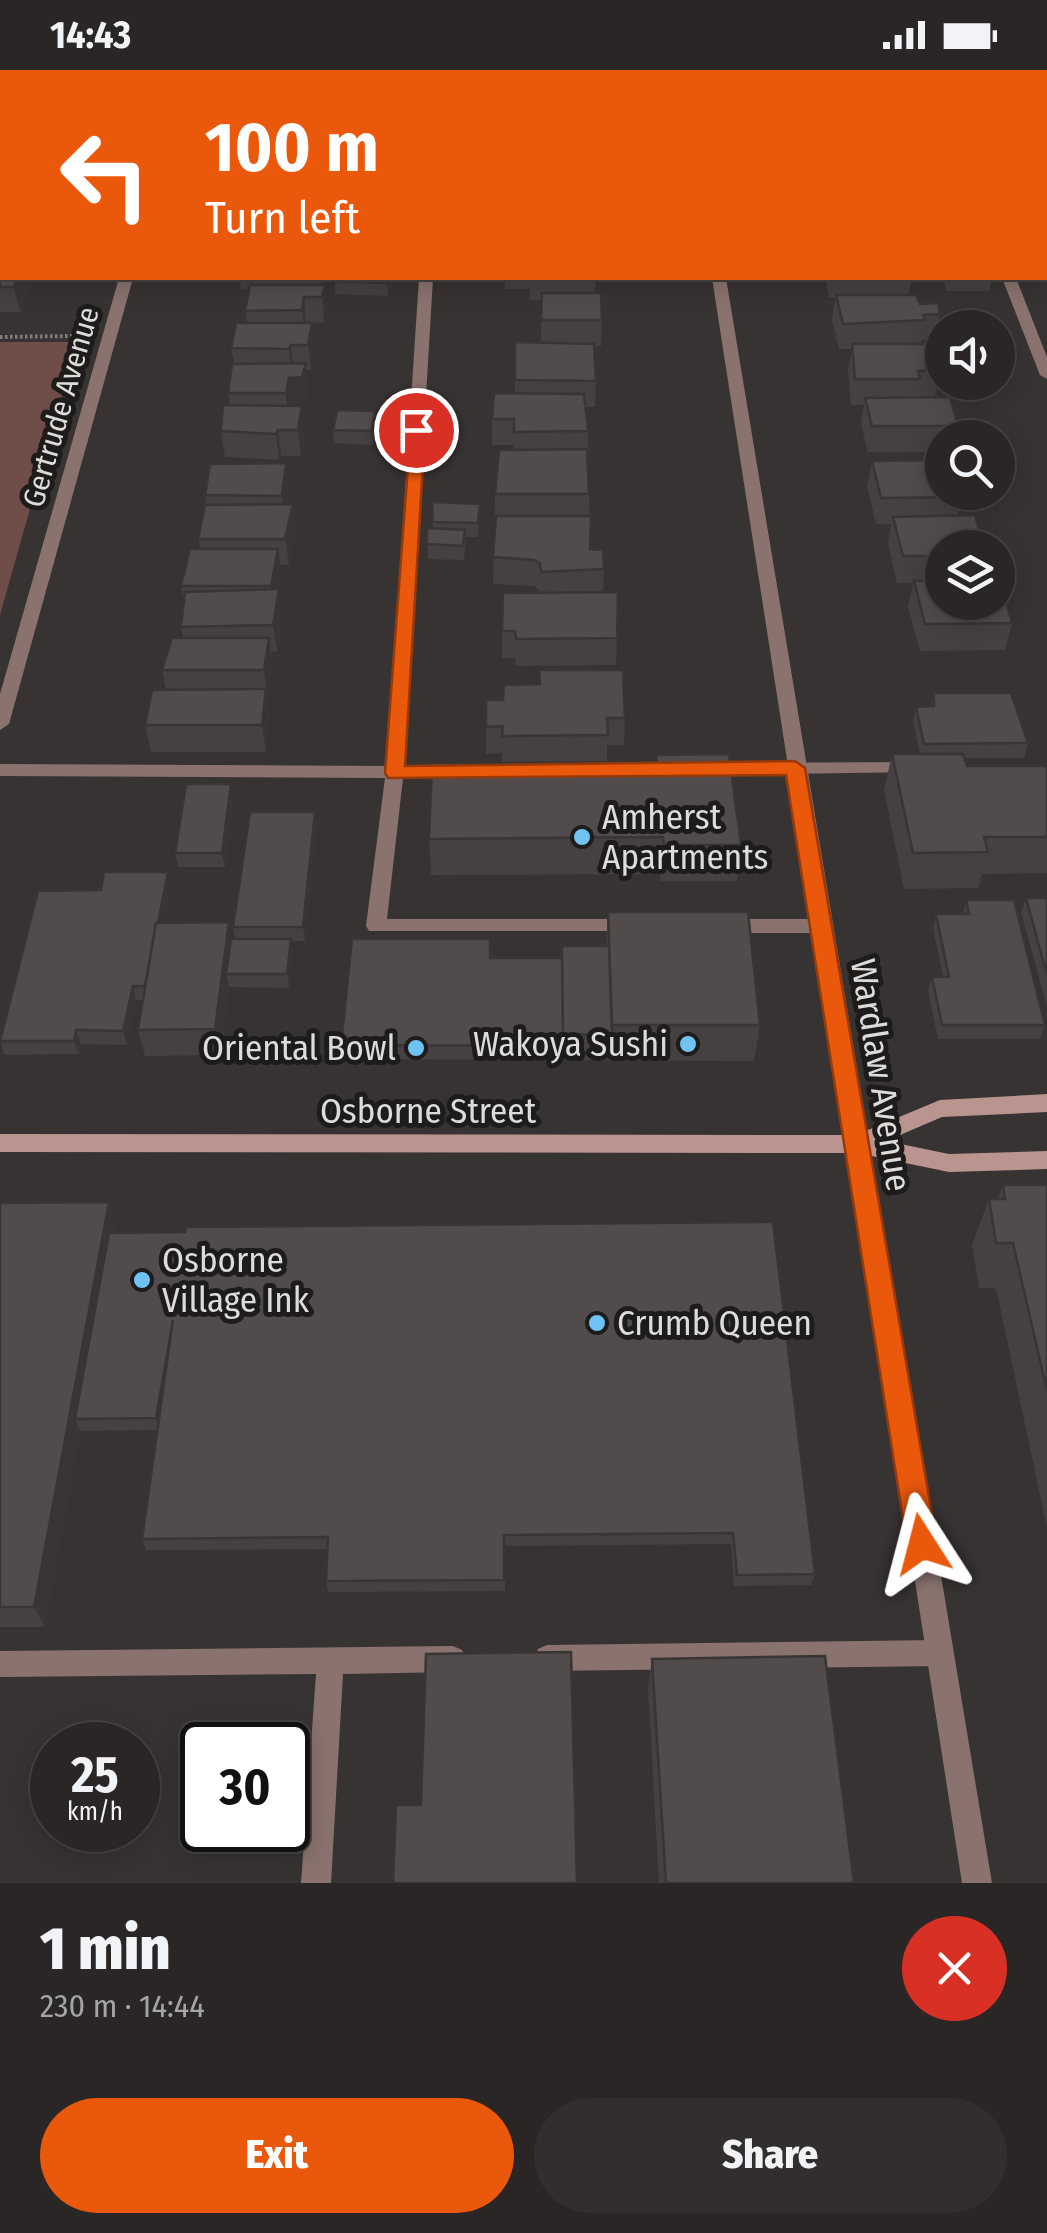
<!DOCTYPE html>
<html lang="en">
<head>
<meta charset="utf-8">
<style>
  body { margin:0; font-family:"Fira Sans Condensed",sans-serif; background:#322e2e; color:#f1f3f6; height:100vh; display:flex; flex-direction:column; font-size:38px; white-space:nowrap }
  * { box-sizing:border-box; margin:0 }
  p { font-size:32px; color:#a5a5a7 }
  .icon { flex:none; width:55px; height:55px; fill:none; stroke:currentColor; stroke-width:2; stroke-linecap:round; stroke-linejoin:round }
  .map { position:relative; height:1813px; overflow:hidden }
  .side { display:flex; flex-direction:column; background:#2a2626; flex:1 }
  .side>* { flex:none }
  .hud { position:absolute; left:0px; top:0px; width:1048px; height:210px; box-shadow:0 5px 25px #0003,0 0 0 2px #464343; background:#ea580c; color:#fff; overflow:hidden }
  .buttons { position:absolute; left:925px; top:240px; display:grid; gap:20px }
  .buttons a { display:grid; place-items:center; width:90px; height:90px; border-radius:50%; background:#2a2626; box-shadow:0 5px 25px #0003,0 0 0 2px #464343; font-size:50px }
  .speed { position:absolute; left:30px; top:1652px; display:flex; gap:20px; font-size:50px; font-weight:700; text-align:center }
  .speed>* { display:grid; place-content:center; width:130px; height:130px; border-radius:50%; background:#2a2626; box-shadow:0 5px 25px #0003,0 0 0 2px #464343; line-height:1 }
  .speed small { font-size:25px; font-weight:400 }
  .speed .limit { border:5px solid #111; border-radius:15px; background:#fff; color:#111 }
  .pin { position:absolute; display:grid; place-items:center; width:85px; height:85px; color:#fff; margin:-42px; border:5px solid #fff; border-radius:50%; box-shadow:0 2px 10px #0007 }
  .me { position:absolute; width:110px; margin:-55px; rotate:351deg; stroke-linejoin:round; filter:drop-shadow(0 0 8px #0008) }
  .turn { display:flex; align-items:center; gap:35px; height:210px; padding:0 40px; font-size:45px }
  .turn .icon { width:130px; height:130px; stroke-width:2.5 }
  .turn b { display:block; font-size:70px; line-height:85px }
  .round { display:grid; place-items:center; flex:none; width:105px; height:105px; border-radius:52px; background:#322e2e }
  .headline { display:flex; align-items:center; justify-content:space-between; height:170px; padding:0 40px }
  h1 { font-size:60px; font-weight:800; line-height:75px }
  .button { display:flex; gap:20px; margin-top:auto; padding:20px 40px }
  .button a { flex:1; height:115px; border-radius:60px; background:#ea580c; color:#fff; font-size:40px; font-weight:800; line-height:115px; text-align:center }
  .button a+a { background:#322e2e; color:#f1f3f6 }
  .status { display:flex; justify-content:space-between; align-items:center; height:70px; padding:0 50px; background:#2a2626; direction:ltr }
  .status svg { height:28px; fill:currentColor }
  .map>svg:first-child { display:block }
  .green { fill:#6f4d49 }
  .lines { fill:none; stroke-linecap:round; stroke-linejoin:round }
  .path { stroke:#827e7e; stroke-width:4; stroke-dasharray:2.5 2.5; stroke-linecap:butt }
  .service { fill:#8a736f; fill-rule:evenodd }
  .minor { fill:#8a736f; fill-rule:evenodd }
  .secondary { fill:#ba9590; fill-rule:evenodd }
  .wall { fill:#464140 }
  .shaded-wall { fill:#393534 }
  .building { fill:#514c4b; stroke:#393534; stroke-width:2.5 }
  .route { fill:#ea580c; stroke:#983908; stroke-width:2.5 }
  .poi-dot { fill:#6fc2f4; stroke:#1e1c1b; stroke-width:4 }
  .labels { text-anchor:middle; stroke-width:10; stroke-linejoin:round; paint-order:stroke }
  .far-street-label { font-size:30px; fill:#dedbdb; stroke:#1e1c1b }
  .poi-label { font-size:35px; fill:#dedbdb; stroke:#1e1c1b; text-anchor:start }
  .street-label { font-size:35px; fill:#dedbdb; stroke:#1e1c1b }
</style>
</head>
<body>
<div class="status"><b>14:43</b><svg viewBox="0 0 49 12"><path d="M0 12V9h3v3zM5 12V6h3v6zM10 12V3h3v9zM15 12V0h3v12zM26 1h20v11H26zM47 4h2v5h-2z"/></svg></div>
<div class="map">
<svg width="1047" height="1813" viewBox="0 0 1047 1813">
  <rect width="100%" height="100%" fill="#383333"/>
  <path class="green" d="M0,272H77L0,545Z"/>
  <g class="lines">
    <path class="path" d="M0,267L72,266"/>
    <path class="service" d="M0,39H2V45H0Z
      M419,208H433L404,696H455L464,702L455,708H403L387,849H635L645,856L642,861H369L366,856L385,708L0,706V694L387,696Z
      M1002,208H1016L1047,287V309L1040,305Z
      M915,692L924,698L921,702L704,705L695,699L704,693Z
      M724,849H822L832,856L822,863H724L714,856Z
      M940,1570L949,1574L953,1583L949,1592L940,1596L547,1601L538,1597L534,1588L538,1579L547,1575Z
      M453,1576L462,1580L466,1589L462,1598L453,1602L343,1604L331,1813H301L316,1604L0,1607V1581Z"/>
    <path class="minor" d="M680,0H690L692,2H681Z
      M119,208H133L9,654L0,660V624Z
      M712,208H726L992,1813H962Z"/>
    <path class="secondary" d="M1047,1024V1042L942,1047L886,1071L949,1084L1047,1081V1099L949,1102L857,1083L0,1082V1064L856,1065L940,1030Z"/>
  </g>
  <path class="wall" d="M0,0H14L13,2H2V6H0Z
    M385,0H425V2H385Z
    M1003,0H1047V40H1045V2H1002Z
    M0,68L2,208H33L20,242H0Z
    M1047,93V140L1045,135V102Z
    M239,208H324L322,215H325L327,240L324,253L306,252L312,253L314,278L311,300H307L308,318L305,333L292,334L291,336L305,362L301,386H281L279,390L225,387L221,361L230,335L228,323L234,294L231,278L247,253L245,241L249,220L241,219Z
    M335,208H393L388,226L335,224Z
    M505,208H596L595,223L602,250L601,276H594L596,311L595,337H585L588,361L590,479L604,499L603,522L617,568L616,595L516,596L515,588H502V561L540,523L539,520L534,516L493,514L495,424L514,380V375H492V349L515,323V272L541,273V230H530V219H505Z
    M825,208H912L908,225L920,234L940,244L935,269L922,270L921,274L940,300L935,326L917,328L958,356L956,368H942V382H868L861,354L864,335H851L848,300L852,279H839L832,250L835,228L829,227Z
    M944,208H992L989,221H946Z
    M375,341L376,355L373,375L334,373L333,360Z
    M872,391L962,427L958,446L942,478V532L1012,553L1005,580L920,581L908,537L913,513H897L888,473L891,454H876L867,417Z
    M289,420L287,434H293L296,460L289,495H280L282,506L279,519L282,546L277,581L271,582L272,595L267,627L269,646L266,682H151L145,655L166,620L162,600L183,568L181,557L184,532L181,516L200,479L198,469L206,435L205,425Z
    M432,432L480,434L478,467H466L464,490L428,489L427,458H433Z
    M539,600L625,648L624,675H607V692H656V685L741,775L737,811H661L660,804L431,805L429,769L502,693V683L486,684V630H503L539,614Z
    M934,623L1028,673L1024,688H964L967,696H1047V803L982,804L978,818L904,819L884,720L892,684H920L913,652L916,637L931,636Z
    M234,728L225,797H178L175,783Z
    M317,756L305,871H291L293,883L289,918L229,917L221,985L145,986L138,960L143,930H136L127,975L81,974L79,984L4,985L0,969L101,820L171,816L164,853L235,869L233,857Z
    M1026,828H1047V937L1021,842Z
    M966,830L1045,955L1040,969H938L928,921L932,907H943L933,858L936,844H963Z
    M608,842L760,955L754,991L342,989L341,975L491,888H562L606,876Z
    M1003,1115H1047V1458L996,1218H979L972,1175L989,1129H998Z
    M0,1133L117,1157L116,1163L185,1162L815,1504L811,1515L734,1516L731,1474L505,1476V1521L328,1522L326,1511L327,1479L146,1480L142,1469L157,1360L80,1361L45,1557H0Z
    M652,1589L854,1813H659L648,1619Z"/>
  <path class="shaded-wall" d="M18,208H33L20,242L14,217Z
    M318,208H324L320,228Z
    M388,208H393L388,226L387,213Z
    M325,215L327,240L324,253L322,227Z
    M304,227L306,252L304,265L302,240Z
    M312,253L314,278L311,300L308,275Z
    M291,275L293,300L291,305L289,279Z
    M306,293L308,318L305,333L292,334L289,349L286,323L289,308Z
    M302,336L305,362L301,386L298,360Z
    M375,341L376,355L373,375L372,361Z
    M278,360L281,386L279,390L276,364Z
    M286,393L289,420L285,452L282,426Z
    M293,434L296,460L289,495L285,469Z
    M278,479L282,506L275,543L271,516Z
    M279,519L282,546L277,581L273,555Z
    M269,568L272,595L268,627L264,600Z
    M266,619L269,646L266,682L262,655Z
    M231,714L234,728L225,797L222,783Z
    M315,742L317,756L305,871L303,857Z
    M168,802L171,816L150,930L146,916Z
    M229,852L234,878L226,904L229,917L221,985L215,959Z
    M291,869L293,883L289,918L287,904Z
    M133,916L136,930L127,975L123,961Z
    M76,960L81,974L79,984L74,971Z
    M109,1132L117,1157L83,1349H75L80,1361L45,1557L34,1537Z
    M173,1250L160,1360L156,1348Z"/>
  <path class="building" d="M524,0H580V2H524Z
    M795,0H934L935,2H796Z
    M1014,0H1047V9H1045V2H1015Z
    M0,68H2V208H18L14,217H0Z
    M335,208H388L387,213L334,211Z
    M250,215H325L322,227H304L302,240L245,241Z
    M542,223H601L602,250H541Z
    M836,225H916L920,234L938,233L940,244L923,245L925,250L843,254Z
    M236,253H312L308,275H291L289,279L231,278Z
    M515,272L594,274L596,311L515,310Z
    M852,274H931L940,300L918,301L920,309H855Z
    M306,293L302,307L289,308L286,323H228L232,294Z
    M494,323L584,324L588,361L514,362V349H492Z
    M950,327L958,356H872L865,328Z
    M223,335L302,336L298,360H278L276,364L221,361Z
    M337,340L375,341L372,361L333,360Z
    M587,379L589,424H495L499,380Z
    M942,390V422H961L962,427L881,428L872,391Z
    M286,393L282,426L205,425L210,394Z
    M432,432L480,434L478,453L433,452Z
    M293,434L285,469H198L205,435Z
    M975,445L984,478H942V486H903L893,447Z
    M496,446H591L590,479L603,480L604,499L541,502L540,493L534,490L493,487Z
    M427,458L465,460L463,476L427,474Z
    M190,479H278L271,516H181Z
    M998,509H1000L1012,553L925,554L914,511L942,510V532H998Z
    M279,519L273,555L181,557L185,522Z
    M618,522L617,568L516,569L515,561H502L503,523Z
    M172,568H269L264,600H162Z
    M539,600H623L625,648H607L608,665L502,666L503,656L486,657V630H503L504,615L540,614Z
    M266,619L262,655H145L152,620Z
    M934,623H1011L1028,673L924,674L916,637L934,636Z
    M729,684L741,775H664L663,767L429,769L432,693L657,692L656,685Z
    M892,684H963L967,696H1047V767H984L988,782L913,783Z
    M186,714H231L222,783H175Z
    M250,742H315L303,857H233Z
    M104,802H168L158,853H156L145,916H133L123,961L76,960L74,971H0L38,821L101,820Z
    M1026,828H1047V905Z
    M966,830H1014L1045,955H942L932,907H949L936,844H969Z
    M608,842H748L760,955H612Z
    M229,852L215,959L138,960L156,853Z
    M231,869H291L287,904H226Z
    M352,869H490V888H562L563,976L341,975Z
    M562,876H609L612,965L563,964Z
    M1003,1115H1047V1321L1013,1173H996L989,1129H1005Z
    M109,1132L34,1537H0V1133Z
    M773,1152L815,1504L737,1505L733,1463L504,1465V1510L326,1511L328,1467L142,1469L173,1250L156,1348L75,1349L109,1163L185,1162L186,1157Z
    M571,1582L577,1813H393L396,1735H421L426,1584Z
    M825,1586L854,1813H666L652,1589Z"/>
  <path class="route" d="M411,356L425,360L405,696L795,691L805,698L937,1474L932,1484L922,1488L912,1484L907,1474L786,705L388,708L385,703Z"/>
  <g class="poi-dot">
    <circle cx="582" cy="767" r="10"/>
    <circle cx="688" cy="974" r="10"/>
    <circle cx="416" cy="978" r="10"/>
    <circle cx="142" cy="1210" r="10"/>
    <circle cx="597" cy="1253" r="10"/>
  </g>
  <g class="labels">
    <g class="far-street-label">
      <text transform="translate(61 337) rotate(-74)" y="10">Gertrude Avenue</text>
    </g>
    <g class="poi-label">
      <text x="602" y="759">Amherst<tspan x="602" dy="40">Apartments</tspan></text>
      <text x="668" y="986" text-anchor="end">Wakoya Sushi</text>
      <text x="396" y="990" text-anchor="end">Oriental Bowl</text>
      <text x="162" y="1202">Osborne<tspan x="162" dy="40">Village Ink</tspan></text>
      <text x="617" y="1265">Crumb Queen</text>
    </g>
    <g class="street-label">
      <text transform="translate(881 1005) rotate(81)" y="12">Wardlaw Avenue</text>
      <text x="428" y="1053">Osborne Street</text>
    </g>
  </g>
</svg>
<div class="buttons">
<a><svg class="icon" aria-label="sound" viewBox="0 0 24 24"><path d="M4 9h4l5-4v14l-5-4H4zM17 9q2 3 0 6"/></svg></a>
<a><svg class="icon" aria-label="search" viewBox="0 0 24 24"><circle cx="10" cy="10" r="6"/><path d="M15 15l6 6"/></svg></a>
<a><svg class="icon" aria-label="layers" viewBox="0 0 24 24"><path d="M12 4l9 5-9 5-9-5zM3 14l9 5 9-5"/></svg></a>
</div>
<div class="speed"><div>25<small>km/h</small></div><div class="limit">30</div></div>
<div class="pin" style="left:416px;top:360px;background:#d93025"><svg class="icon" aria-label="arrive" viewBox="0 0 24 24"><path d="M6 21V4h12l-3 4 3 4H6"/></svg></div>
<svg class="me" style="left:922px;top:1474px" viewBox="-20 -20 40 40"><path d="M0-17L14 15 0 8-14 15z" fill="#ea580c" stroke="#fff" stroke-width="4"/></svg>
<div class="hud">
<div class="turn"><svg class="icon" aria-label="left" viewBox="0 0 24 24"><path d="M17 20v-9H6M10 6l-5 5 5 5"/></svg><div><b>100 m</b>Turn left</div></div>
</div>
</div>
<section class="side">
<div class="headline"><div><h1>1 min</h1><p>230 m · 14:44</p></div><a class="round" style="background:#d93025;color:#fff"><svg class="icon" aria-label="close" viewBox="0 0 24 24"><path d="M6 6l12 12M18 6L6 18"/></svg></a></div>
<div class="button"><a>Exit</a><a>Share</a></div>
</section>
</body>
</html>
